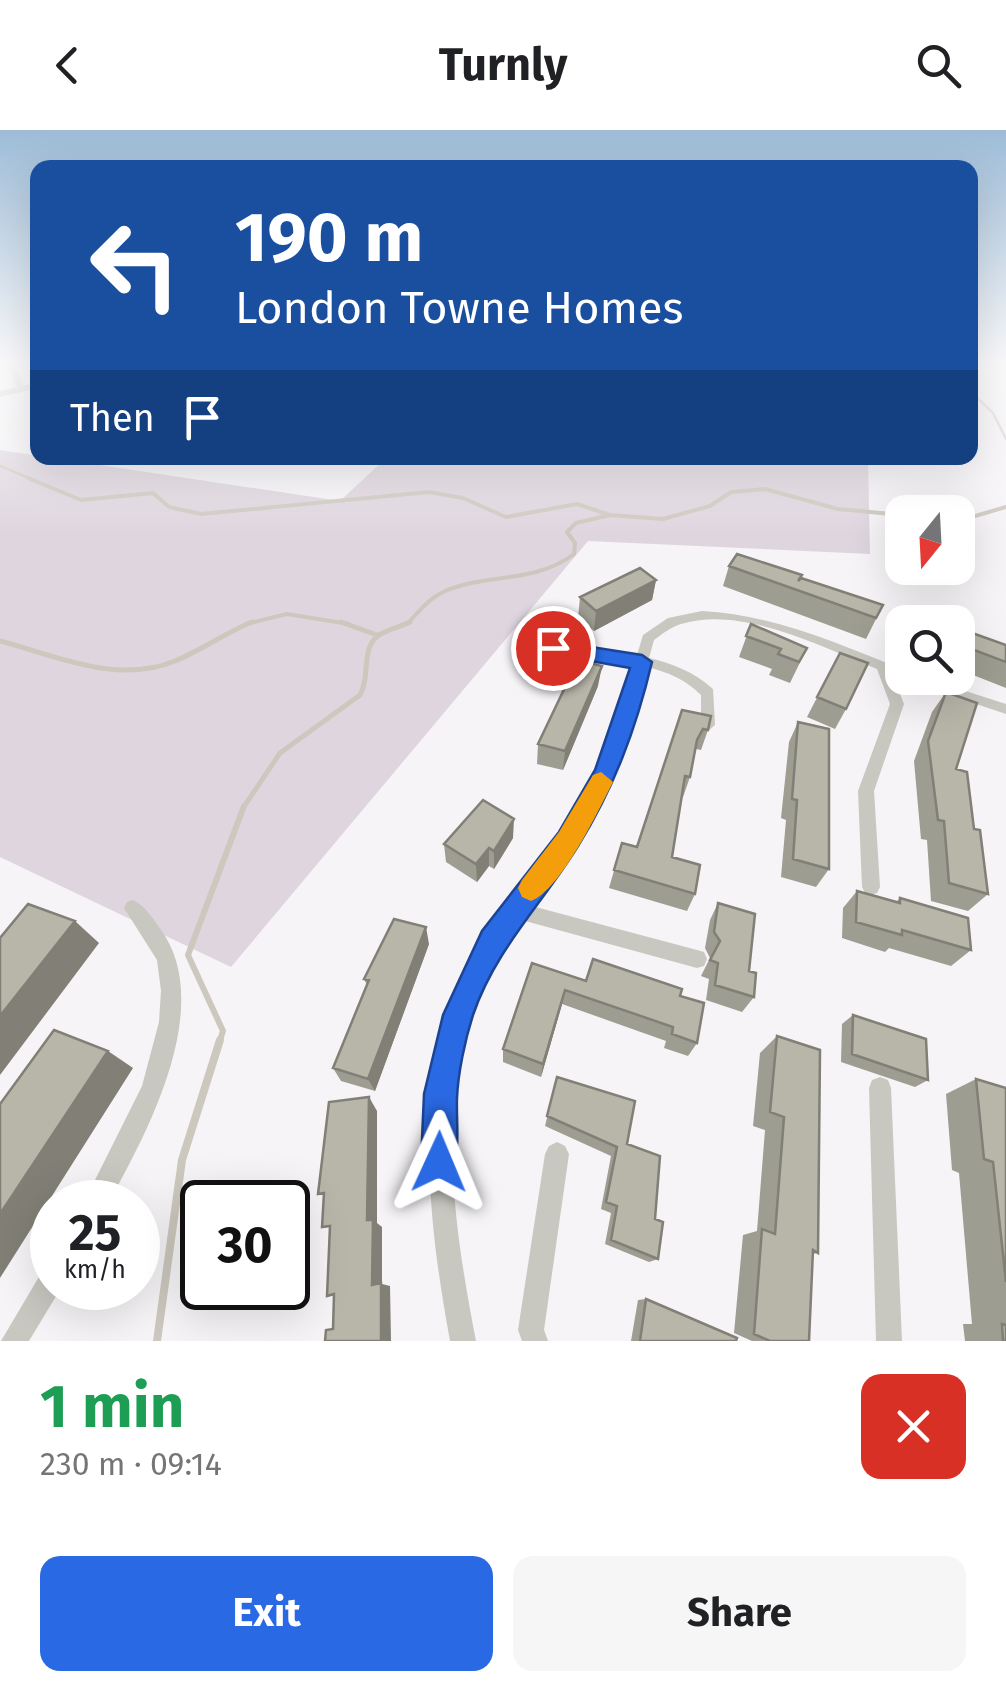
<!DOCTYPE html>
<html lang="en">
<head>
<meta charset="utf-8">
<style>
  body { margin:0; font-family:"Fira Sans",sans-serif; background:#f6f6f6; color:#202124; height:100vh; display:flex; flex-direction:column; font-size:38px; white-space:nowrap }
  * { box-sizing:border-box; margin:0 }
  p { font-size:32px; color:#757577 }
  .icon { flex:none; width:55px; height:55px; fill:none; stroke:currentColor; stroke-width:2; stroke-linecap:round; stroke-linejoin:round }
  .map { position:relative; height:1211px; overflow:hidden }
  .side { display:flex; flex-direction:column; background:#fff; flex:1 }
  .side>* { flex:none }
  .top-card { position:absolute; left:30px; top:30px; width:948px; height:305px; border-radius:20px; box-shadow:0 10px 40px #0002; background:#1a4fa0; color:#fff; overflow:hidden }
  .needle { width:65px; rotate:198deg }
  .controls { position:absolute; left:885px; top:365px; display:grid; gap:20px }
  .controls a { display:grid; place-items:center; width:90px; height:90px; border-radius:20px; background:#fff; box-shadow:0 10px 40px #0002; font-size:50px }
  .speed { position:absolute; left:30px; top:1050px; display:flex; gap:20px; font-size:50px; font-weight:700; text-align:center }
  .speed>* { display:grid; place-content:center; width:130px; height:130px; border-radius:50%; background:#fff; box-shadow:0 10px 40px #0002; line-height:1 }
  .speed small { font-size:25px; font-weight:400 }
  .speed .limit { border:5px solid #111; border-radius:15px; background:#fff; color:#111 }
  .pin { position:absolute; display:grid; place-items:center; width:85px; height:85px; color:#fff; margin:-42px; border:5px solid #fff; border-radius:50%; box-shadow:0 2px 10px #0007 }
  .me { position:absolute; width:110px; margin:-55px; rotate:1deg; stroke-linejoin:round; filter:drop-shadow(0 0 8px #0008) }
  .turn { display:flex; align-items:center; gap:35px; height:210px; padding:0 40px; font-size:45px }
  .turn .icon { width:130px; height:130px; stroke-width:2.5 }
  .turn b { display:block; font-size:70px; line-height:85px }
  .then { display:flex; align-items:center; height:95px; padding:0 40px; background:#0003; gap:20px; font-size:38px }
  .round { display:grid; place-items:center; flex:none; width:105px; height:105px; border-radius:20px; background:#f6f6f6 }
  .head { display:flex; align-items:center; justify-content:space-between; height:170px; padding:0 40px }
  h1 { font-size:60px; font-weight:700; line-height:75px; color:#1e9e55 }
  .action { display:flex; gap:20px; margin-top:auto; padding:20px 40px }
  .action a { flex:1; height:115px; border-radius:20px; background:#2969e3; color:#fff; font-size:40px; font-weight:700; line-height:115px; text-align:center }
  .action a+a { background:#f6f6f6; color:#202124 }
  header { display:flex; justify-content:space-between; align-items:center; height:130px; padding:0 40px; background:#fff; font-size:45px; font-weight:700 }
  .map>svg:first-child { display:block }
  .green { fill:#ded5de }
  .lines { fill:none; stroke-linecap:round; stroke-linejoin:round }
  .stream-far4 { stroke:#cdc8be; stroke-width:2.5 }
  .stream-far3 { stroke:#cdc8be; stroke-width:4 }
  .stream-far2 { stroke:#cdc8be; stroke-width:5 }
  .stream-far1 { stroke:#cdc8be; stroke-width:6 }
  .stream { stroke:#cdc8be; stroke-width:8 }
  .minor { fill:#c8c7c0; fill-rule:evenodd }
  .tertiary { fill:#c8c7c0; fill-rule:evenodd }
  .wall { fill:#9e9d91 }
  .shaded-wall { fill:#817f76 }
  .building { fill:#b8b6a9; stroke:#817f76; stroke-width:2.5 }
  .route { fill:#2969e3; stroke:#1b4494; stroke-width:2.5 }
  .slow { fill:#f59e0b }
</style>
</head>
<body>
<header><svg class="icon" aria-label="back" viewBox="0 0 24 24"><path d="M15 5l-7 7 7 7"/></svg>Turnly<svg class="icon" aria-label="search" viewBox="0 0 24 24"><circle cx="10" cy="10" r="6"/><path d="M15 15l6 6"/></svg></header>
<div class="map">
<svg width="1006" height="1211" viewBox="0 0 1006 1211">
  <rect width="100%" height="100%" fill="#f6f4f7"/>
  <path class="green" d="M0,320L340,371L386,328H868L870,424L588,411L231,837L0,727Z"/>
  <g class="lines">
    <path class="stream-far4" d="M970,241L974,248L970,250
      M970,261L993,283L1006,309
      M0,336L34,350"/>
    <path class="stream-far3" d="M28,348L81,370L153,363L169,377L201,384L429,362L463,368L506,387L577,374L610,385L663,389L710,376L731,362L765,359L838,379L902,385
      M958,391L1006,377
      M246,494L287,484L349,494
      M407,494C418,483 426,471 441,463C485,442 533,455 574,424L575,413L567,402L576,393L610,385"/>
    <path class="stream-far2" d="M341,492L377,505
      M0,511C57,526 117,555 175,531C202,520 225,503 252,492
      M243,678L280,623L360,565C371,546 360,518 379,505C389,499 400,497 410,492"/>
    <path class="stream-far1" d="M219,913L223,901L188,825L244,676"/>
    <path class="stream" d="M157,1211L182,1030L220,910"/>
    <path class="minor" d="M9,236H17L24,260L17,258Z
      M702,481C774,485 836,513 902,539V548H925L1006,574V584L893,546L904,574L874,661L880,757L877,763L871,765L865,763L862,757L858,661L890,574L877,539C821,517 742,475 681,494C671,497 662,504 654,510L649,528C674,534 694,542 713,559L715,595L708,601L703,599L701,595V565C686,550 668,542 647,537C632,591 615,643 588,692C571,721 549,748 528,775L697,820L704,822L707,829L704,836L697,838L518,789C428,917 448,1067 476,1211H450C424,1068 411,936 486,805C506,769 536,741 559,708C596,655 617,595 634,534L553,522L546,518L553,514L637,525L643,505L668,488Z
      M133,770C144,775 152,787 159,797C217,873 148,1001 109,1072H84L142,956L159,892L161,861L157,830L124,778L127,772Z
      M880,947L888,950L891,958L902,1211H876L869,958L872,950Z
      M557,1012L565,1016L569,1024L544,1200L548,1211H522L518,1200L545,1024L549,1016Z
      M52,1136V1158H61L29,1211H1L43,1140Z"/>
    <path class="tertiary" d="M38,252V258L0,267V261Z"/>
  </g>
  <path class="wall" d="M729,436L800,449L883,475L866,509L723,456Z
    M656,450L652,470L594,501L578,488L580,467Z
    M751,494L807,518L790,553L769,545L772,539L739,527Z
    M961,499L1006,515V558L958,539V505Z
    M840,523L846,579L835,599L807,587Z
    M598,556L563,640L537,634L538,614Z
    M946,562L956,639L974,699L988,764L968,781L931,771L927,710L921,709L914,631L932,582Z
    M682,580L708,600L701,620L696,619L695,622L690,647L683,667L682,666L672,727L695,764L687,781L609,758L622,713L637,717Z
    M798,592L829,739L816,757L781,747L786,690L781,688L789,612Z
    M513,708L494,739L489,736L477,752L446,732L444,714Z
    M857,761L896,772L900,768L971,820L951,836L889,818L885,822L842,808L843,778Z
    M718,773L749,841L754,867L742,882L706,870L709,849L701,846L710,828L705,818L710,790Z
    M429,814L375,961L341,951L333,938L367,855L364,849Z
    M532,833L586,851L680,866L697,913L688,926L664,918L666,911L562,874L541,947L503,932V919Z
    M853,885L928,950L915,957L841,932L842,894Z
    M777,906L818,1123L812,1124L809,1211H752L734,1203L743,1105L757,1101L765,1000L753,996L760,923Z
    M557,947L627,1014L655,1089L658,1129L649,1132L605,1114L611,1083L601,1079L611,1026L545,996Z
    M976,949L1006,958V1211H965L963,1194H972L959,1043L952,1040L946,964Z
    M646,1169L736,1211H631L638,1170Z"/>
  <path class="shaded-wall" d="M656,450L652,470L594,501L596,481Z
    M602,536L598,556L563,640L565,621Z
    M514,689L513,708L494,739V721Z
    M489,718V736L477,752L476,734Z
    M75,791L99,813L0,945V886Z
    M426,797L429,814L375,961L368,949Z
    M565,860L562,874L541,947L543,934Z
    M108,921L133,938L0,1148V1084Z
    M369,967L377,981V1093L382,1097V1154L390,1156L391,1211H381L372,1155L367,1090Z"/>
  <path class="building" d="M737,424L802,445L798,451L801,448L883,475L876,488L729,436Z
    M640,438L656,450L596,481L580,467Z
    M751,494L807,518L799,532L778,524L781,519L746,506Z
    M961,499L1006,515V532L958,514Z
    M840,523L868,533L846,579L817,567Z
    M578,530L602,536L565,621L538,614Z
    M946,562L977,573L956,639L967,642L974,699L980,700L988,764L949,753L944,691L938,690L928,611Z
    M682,580L711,586L708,600L703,599L697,610L690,647L685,646L672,727L700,735L695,764L614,740L622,713L637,717Z
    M798,592L829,599V739L793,729L797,670L792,669Z
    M483,670L514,689L494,721L489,718L476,734L444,714Z
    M857,761L900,773V768L968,788L971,820L902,800V805L856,792Z
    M718,773L755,784L749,841L756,843L754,867L715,855L718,833L710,830L720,811L714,802Z
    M28,774L75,791L0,886V808Z
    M394,789L426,797L368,949L333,938L369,850L364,849Z
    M593,829L682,859L680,866L704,873L697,913L672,904L673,897L565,860L543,934L503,919L532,833L586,851Z
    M853,885L926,909L928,950L852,924Z
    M54,900L108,921L0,1084V974Z
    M777,906L820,920L818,1123L813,1120L809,1211H770L754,1204L762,1099L775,1104L784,987L770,982Z
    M557,947L635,971L627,1014L660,1026L655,1089L663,1092L658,1129L611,1110L617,1076L606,1072L617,1017L547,986Z
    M976,949L1006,958V1152L993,1032L984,1029Z
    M369,967L367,1090H373L372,1155L381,1153V1211H325L326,1200L333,1199L334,1164L327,1166L330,1096L322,1097L324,1063L318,1064L329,972Z
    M646,1169L737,1208L736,1211H640Z
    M1002,1194L1006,1195V1211H1003Z"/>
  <linearGradient id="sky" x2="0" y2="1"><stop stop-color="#9dbcd7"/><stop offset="0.58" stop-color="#fbfafb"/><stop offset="1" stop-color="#fbfafb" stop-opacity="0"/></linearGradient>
  <rect width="1006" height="406" fill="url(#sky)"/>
  <path class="route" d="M553,511L642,525L652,532C636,599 614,658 578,716C542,774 495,820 473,885C465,910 458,943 457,968C456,993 461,1021 451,1044L439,1049L426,1044L421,1032L424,964L443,885L482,801L559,702L595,640L630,538L546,523V513Z"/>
  <path class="slow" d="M601,642L613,652C598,681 561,760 531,771L522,767L518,758L522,750L559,702L593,645Z"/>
</svg>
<div class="controls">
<a><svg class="needle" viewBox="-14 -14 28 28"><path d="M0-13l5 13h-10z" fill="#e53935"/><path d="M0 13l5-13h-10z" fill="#757577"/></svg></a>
<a><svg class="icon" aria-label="search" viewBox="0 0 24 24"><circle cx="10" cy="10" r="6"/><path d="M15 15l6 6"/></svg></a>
</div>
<div class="speed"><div>25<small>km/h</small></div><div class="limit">30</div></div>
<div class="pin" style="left:553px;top:518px;background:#d93025"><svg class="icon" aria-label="arrive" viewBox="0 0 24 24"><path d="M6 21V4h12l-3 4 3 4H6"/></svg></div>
<svg class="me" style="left:439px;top:1032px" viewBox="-20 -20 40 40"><path d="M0-17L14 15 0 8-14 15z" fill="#2969e3" stroke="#fff" stroke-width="4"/></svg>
<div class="top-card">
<div class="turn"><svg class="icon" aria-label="left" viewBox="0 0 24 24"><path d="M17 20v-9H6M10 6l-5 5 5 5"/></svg><div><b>190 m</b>London Towne Homes</div></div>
<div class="then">Then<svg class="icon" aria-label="arrive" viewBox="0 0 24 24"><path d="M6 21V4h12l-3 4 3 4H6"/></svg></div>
</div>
</div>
<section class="side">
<div class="head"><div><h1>1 min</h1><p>230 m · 09:14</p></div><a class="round" style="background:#d93025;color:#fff"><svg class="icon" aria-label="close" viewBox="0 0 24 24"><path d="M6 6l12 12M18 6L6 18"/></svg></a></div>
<div class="action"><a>Exit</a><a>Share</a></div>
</section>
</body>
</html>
